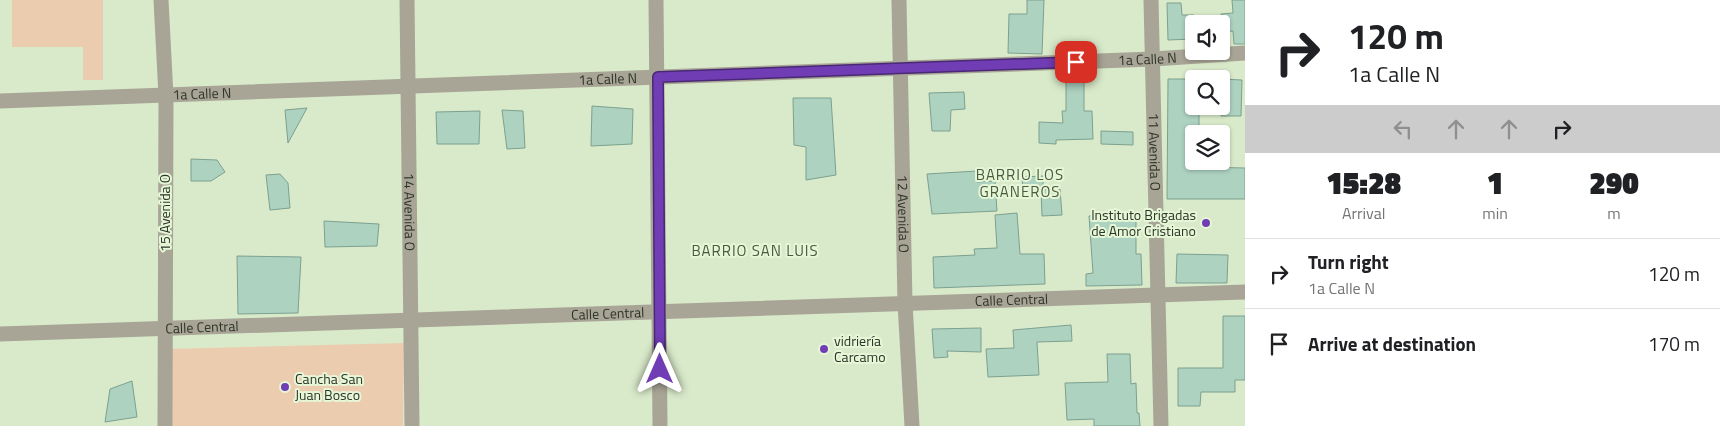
<!DOCTYPE html>
<html lang="en">
<head>
<meta charset="utf-8">
<style>
  body { margin:0; font-family:"Titillium Web",sans-serif; background:#f6f6f6; color:#202124; height:100vh; display:flex; flex-direction:column; font-size:19px; white-space:nowrap }
  * { box-sizing:border-box; margin:0 }
  p { font-size:16px; color:#757577 }
  .icon { flex:none; width:28px; height:28px; fill:none; stroke:currentColor; stroke-width:2; stroke-linecap:round; stroke-linejoin:round }
  .map { position:relative; flex:1; overflow:hidden }
  .panel { display:flex; flex-direction:column; background:#fff; width:475px }
  .panel>* { flex:none }
  .banner { background:#fff; color:#202124; overflow:hidden }
  .fabs { position:absolute; left:1185px; top:15px; display:grid; gap:10px }
  .fabs a { display:grid; place-items:center; width:45px; height:45px; border-radius:5px; background:#fff; box-shadow:0 1px 4px #0004; font-size:25px }
  .pin { position:absolute; display:grid; place-items:center; width:42px; height:42px; color:#fff; margin:-21px; border-radius:10px; box-shadow:0 2px 8px #0006 }
  .me { position:absolute; width:55px; margin:-28px; rotate:0deg; stroke-linejoin:round; filter:drop-shadow(0 0 4px #0008) }
  .turn { display:flex; align-items:center; gap:18px; height:105px; padding:0 20px; font-size:22px }
  .turn .icon { width:65px; height:65px; stroke-width:2.5 }
  .turn b { display:block; font-size:35px; line-height:42px }
  .lanes { display:flex; align-items:center; height:48px; padding:0 20px; background:#0003; justify-content:center; gap:25px; direction:ltr }
  .lanes .off { opacity:.35 }
  .eta { display:flex; justify-content:space-evenly; align-items:center; height:85px; text-align:center }
  .eta b { font-size:30px; font-weight:800; line-height:35px }
  ul { padding:0; list-style:none }
  li { display:flex; align-items:center; gap:15px; height:70px; padding:0 20px; border-top:1px solid #e0e0e0 }
  li div { flex:1 }
  li b { display:block; font-size:19px }
  li em { font-style:normal }
  main { display:flex; flex:1; min-height:0 }
  .map>svg:first-child { display:block }
  .green { fill:#ecccaf }
  .building { fill:#add2c0; stroke:#7da08f }
  .lines { fill:none; stroke-linecap:round; stroke-linejoin:round }
  .minor { stroke:#a8a596; stroke-width:15 }
  .route-casing { stroke:#492875; stroke-width:12 }
  .route { stroke:#713db4; stroke-width:9 }
  .poi-dot { fill:#713db4; stroke:#e6f7d7; stroke-width:2 }
  .labels { text-anchor:middle; stroke-width:4; stroke-linejoin:round; paint-order:stroke }
  .street-label { font-size:14px; fill:#2d3428; stroke:#e6f7d7 }
  .poi-label { font-size:14px; fill:#2d3428; stroke:#e6f7d7; text-anchor:start }
  .neighbourhood-label { font-size:15px; letter-spacing:1px; fill:#4b5a3f; stroke:#e6f7d7 }
</style>
</head>
<body>
<main>
<div class="map">
<svg width="1245" height="426" viewBox="0 0 1245 426">
  <rect width="100%" height="100%" fill="#d9eaca"/>
  <path class="green" d="M12,0H103V80H83V47H12Z
    M404,343L403,426H167V349Z"/>
  <path class="building" d="M1027,0H1044L1042,54L1008,53L1009,14H1027Z
    M1232,0H1245V44H1234L1233,31L1221,32V14L1233,13Z
    M1167,3H1181L1182,15H1194V39L1168,40Z
    M1168,79H1194V106H1199V134H1194V161H1199V167L1245,168V199H1167Z
    M1221,79L1242,80L1241,116H1221Z
    M1066,81H1084V111H1092L1093,139L1056,140V144L1039,143V122L1063,123L1062,111H1066Z
    M964,92L965,109L951,110L950,131H932L929,93Z
    M793,98H831L836,175L806,180V147L794,145Z
    M592,106L633,109L632,144L591,146Z
    M307,108L288,143L285,110Z
    M502,110L523,111L525,148L507,149Z
    M480,111L479,144H437L436,112Z
    M1101,131L1133,132V145L1101,144Z
    M191,159L217,160L225,172L211,181H191Z
    M977,171V182L995,181L997,211L932,214L927,174Z
    M280,174L288,183L290,208L270,210L266,175Z
    M1043,176V190L1023,191L1022,177Z
    M1060,189L1062,215L1042,216L1041,190Z
    M1136,212V254H1141L1142,285L1086,286V274L1093,273L1089,216Z
    M1017,213L1020,254H1044L1045,284L934,288L933,257L975,255L974,249L997,248L995,215Z
    M324,221L379,224L377,246L325,247Z
    M1177,254L1228,255L1227,283H1176Z
    M237,256L301,257L298,313L238,314Z
    M1223,316H1245V380H1235V392H1201L1200,406H1178V368H1223Z
    M1071,325L1072,341L1037,342L1039,375L988,377L986,349L1014,348L1013,330Z
    M981,328V352L947,351L948,357L934,358L932,329Z
    M1107,354H1130L1131,384L1136,383L1137,413H1139L1140,426H1094V419L1067,420L1065,383L1108,382Z
    M132,381L137,417L105,422L110,389Z"/>
  <g class="lines">
    <g class="minor">
      <path d="M161,0L166,96L165,426"/>
      <path id="s1" d="M407,0L412,426"/>
      <path d="M656,0L660,426"/>
      <path id="s2" d="M899,0L905,303L912,426"/>
      <path id="s3" d="M1151,0L1161,426"/>
      <path id="s4" d="M0,101L1153,59L1245,53"/>
      <path id="s5" d="M0,334L1245,292"/>
    </g>
  </g>
  <g class="lines">
    <defs>
      <path id="route" d="M660,369L658,77L1076,62"/>
    </defs>
    <use href="#route" class="route-casing"/>
    <use href="#route" class="route"/>
  </g>
  <g class="poi-dot">
    <circle cx="1206" cy="223" r="5"/>
    <circle cx="824" cy="349" r="5"/>
    <circle cx="285" cy="387" r="5"/>
  </g>
  <g class="labels">
    <g class="street-label">
      <text dy="5" stroke="none"><textPath href="#s4" startOffset="1148">1a Calle N</textPath></text>
      <text dy="5" stroke="none"><textPath href="#s4" startOffset="608">1a Calle N</textPath></text>
      <text dy="5" stroke="none"><textPath href="#s4" startOffset="202">1a Calle N</textPath></text>
      <text dy="5" stroke="none"><textPath href="#s3" startOffset="152">11 Avenida O</textPath></text>
      <text transform="translate(165 213) rotate(-90)" y="5">15 Avenida O</text>
      <text dy="5" stroke="none"><textPath href="#s1" startOffset="212">14 Avenida O</textPath></text>
      <text dy="5" stroke="none"><textPath href="#s2" startOffset="214">12 Avenida O</textPath></text>
      <text dy="5" stroke="none"><textPath href="#s5" startOffset="1012">Calle Central</textPath></text>
      <text dy="5" stroke="none"><textPath href="#s5" startOffset="608">Calle Central</textPath></text>
      <text dy="5" stroke="none"><textPath href="#s5" startOffset="202">Calle Central</textPath></text>
    </g>
    <g class="poi-label">
      <text x="1196" y="220" text-anchor="end">Instituto Brigadas<tspan x="1196" dy="16">de Amor Cristiano</tspan></text>
      <text x="834" y="346">vidriería<tspan x="834" dy="16">Carcamo</tspan></text>
      <text x="295" y="384">Cancha San<tspan x="295" dy="16">Juan Bosco</tspan></text>
    </g>
    <g class="neighbourhood-label">
      <text x="1020" y="180">BARRIO LOS<tspan x="1020" dy="17">GRANEROS</tspan></text>
      <text x="755" y="256">BARRIO SAN LUIS</text>
    </g>
  </g>
</svg>
<div class="fabs">
<a><svg class="icon" aria-label="sound" viewBox="0 0 24 24"><path d="M4 9h4l5-4v14l-5-4H4zM17 9q2 3 0 6"/></svg></a>
<a><svg class="icon" aria-label="search" viewBox="0 0 24 24"><circle cx="10" cy="10" r="6"/><path d="M15 15l6 6"/></svg></a>
<a><svg class="icon" aria-label="layers" viewBox="0 0 24 24"><path d="M12 4l9 5-9 5-9-5zM3 14l9 5 9-5"/></svg></a>
</div>
<div class="pin" style="left:1076px;top:62px;background:#d93025"><svg class="icon" aria-label="arrive" viewBox="0 0 24 24"><path d="M6 21V4h12l-3 4 3 4H6"/></svg></div>
<svg class="me" style="left:660px;top:369px" viewBox="-20 -20 40 40"><path d="M0-17L14 15 0 8-14 15z" fill="#713db4" stroke="#fff" stroke-width="4"/></svg>
</div>
<section class="panel">
<div class="banner">
<div class="turn"><svg class="icon" aria-label="right" viewBox="0 0 24 24"><path d="M7 20v-9h11M14 6l5 5-5 5"/></svg><div><b>120 m</b>1a Calle N</div></div>
<div class="lanes"><svg class="icon off" aria-label="left" viewBox="0 0 24 24"><path d="M17 20v-9H6M10 6l-5 5 5 5"/></svg><svg class="icon off" aria-label="ahead" viewBox="0 0 24 24"><path d="M12 20V5M6 11l6-6 6 6"/></svg><svg class="icon off" aria-label="ahead" viewBox="0 0 24 24"><path d="M12 20V5M6 11l6-6 6 6"/></svg><svg class="icon" aria-label="right" viewBox="0 0 24 24"><path d="M7 20v-9h11M14 6l5 5-5 5"/></svg></div>
</div>
<div class="eta">
<div><b>15:28</b><p>Arrival</p></div>
<div><b>1</b><p>min</p></div>
<div><b>290</b><p>m</p></div>
</div>
<ul>
<li><svg class="icon" aria-label="right" viewBox="0 0 24 24"><path d="M7 20v-9h11M14 6l5 5-5 5"/></svg><div><b>Turn right</b><p>1a Calle N</p></div><em>120 m</em></li>
<li><svg class="icon" aria-label="arrive" viewBox="0 0 24 24"><path d="M6 21V4h12l-3 4 3 4H6"/></svg><div><b>Arrive at destination</b></div><em>170 m</em></li>
</ul>
</section>
</main>
</body>
</html>
